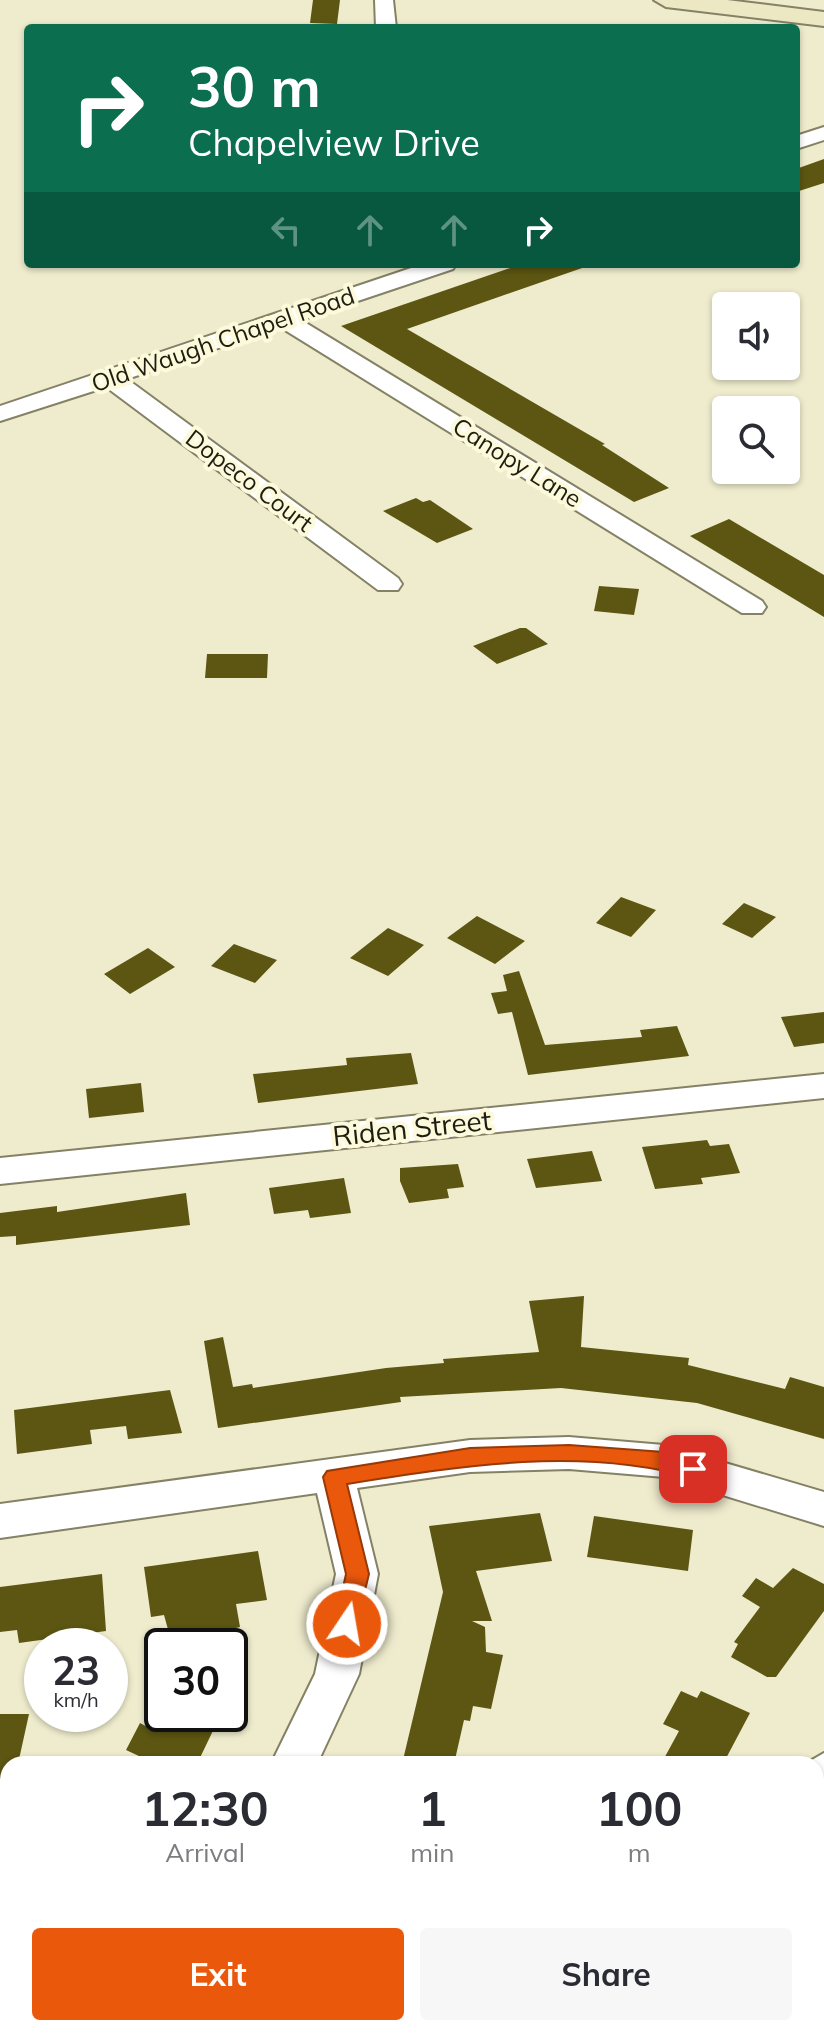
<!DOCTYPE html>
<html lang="en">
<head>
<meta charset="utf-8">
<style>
  body { margin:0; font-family:Mulish,sans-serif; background:#f7f7f7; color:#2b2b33; height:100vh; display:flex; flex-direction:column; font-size:30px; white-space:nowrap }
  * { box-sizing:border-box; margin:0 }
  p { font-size:26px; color:#7c7c81 }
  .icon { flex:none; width:44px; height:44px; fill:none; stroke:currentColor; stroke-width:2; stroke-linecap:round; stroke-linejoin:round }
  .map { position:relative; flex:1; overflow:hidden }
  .details { position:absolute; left:0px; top:1756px; width:824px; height:280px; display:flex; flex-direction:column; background:#fff; border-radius:24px 24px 0 0; box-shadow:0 2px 6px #0004 }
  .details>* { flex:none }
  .hud { position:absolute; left:24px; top:24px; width:776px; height:244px; border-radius:8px; box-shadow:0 2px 6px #0004; background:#0b6e4f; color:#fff; overflow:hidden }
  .tools { position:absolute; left:712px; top:292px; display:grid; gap:16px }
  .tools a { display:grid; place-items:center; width:88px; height:88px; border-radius:8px; background:#fff; box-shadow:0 2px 6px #0004; font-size:40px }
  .speed { position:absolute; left:24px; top:1628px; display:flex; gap:16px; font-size:40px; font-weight:700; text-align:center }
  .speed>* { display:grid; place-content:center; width:104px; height:104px; border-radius:50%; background:#fff; box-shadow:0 2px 6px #0004; line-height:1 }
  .speed small { font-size:20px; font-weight:400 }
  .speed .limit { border:4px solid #111; border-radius:12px; background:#fff; color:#111 }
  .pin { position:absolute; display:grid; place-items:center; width:68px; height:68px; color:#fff; margin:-34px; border-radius:16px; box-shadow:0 4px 12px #0006 }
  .me { position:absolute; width:88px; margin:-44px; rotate:12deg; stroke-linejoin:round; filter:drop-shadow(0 0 6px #0008) }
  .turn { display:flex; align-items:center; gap:28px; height:168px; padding:0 32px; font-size:36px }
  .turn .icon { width:104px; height:104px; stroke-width:2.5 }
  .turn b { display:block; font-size:56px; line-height:68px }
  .lanes { display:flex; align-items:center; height:76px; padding:0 32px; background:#0003; justify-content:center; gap:40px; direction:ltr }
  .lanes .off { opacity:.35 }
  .eta { display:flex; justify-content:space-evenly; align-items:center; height:136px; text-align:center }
  .eta b { font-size:48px; font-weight:700; line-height:56px }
  .button { display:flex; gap:16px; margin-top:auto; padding:16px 32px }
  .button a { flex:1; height:92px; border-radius:8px; background:#ea580c; color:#fff; font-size:32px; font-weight:700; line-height:92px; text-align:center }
  .button a+a { background:#f7f7f7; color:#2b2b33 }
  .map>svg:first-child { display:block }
  .building { fill:#5c5612 }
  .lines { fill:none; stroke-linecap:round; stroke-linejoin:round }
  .minor-casing { stroke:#848165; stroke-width:4 }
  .secondary-casing { stroke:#848165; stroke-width:4 }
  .minor { fill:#fff; fill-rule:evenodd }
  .secondary { fill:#ece8c4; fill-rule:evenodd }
  .route { fill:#ea580c; stroke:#983908; stroke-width:2 }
  .labels { text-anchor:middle; stroke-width:8; stroke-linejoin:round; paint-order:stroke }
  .far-street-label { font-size:24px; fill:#1e1d12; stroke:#fcfadb }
  .street-label { font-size:28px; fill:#1e1d12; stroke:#fcfadb }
</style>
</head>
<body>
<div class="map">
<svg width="824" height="2036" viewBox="0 0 824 2036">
  <rect width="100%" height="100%" fill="#efecce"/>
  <path class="building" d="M313,0H340L337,24L310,23Z
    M824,159V183L796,192V169Z
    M522,264H585V267L407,329L605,444L602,445L669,488L634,502L341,326Z
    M416,498L423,502L430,500L473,529L437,543L383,511Z
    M729,519L824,575V617L690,536Z
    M599,586L639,589L634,615L594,611Z
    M520,628H526L548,644L497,664L473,646Z
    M207,654H268L267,678H205Z
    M621,897L656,910L631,937L596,923Z
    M744,903L776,917L752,938L722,924Z
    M477,916L525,941L495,964L447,938Z
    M388,928L424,945L388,976L350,958Z
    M234,944L277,960L255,983L211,966Z
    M148,948L175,967L130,994L104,974Z
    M519,971L545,1045L642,1037L640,1030L677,1026L689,1056L528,1075L512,1012L498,1014L491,993L507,991L503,975Z
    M824,1012V1043L794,1047L781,1017Z
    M411,1053L418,1084L258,1103L253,1074L347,1065L346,1058Z
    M141,1083L144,1112L89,1118L86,1089Z
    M707,1140L710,1146L729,1144L740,1173L701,1178L703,1184L655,1189L642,1147Z
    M592,1151L602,1181L536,1188L527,1159Z
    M458,1164L464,1187L447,1189L449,1198L409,1203L400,1181V1168Z
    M344,1178L351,1213L310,1218L308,1210L274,1214L269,1188Z
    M186,1193L190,1225L16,1245V1236L0,1237V1213L57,1206V1212Z
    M584,1296L581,1347L689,1358L688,1365L785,1389L790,1377L824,1387V1439L697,1403L561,1388L400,1397L401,1402L218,1428L204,1341L223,1337L233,1387L252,1384L253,1388L386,1368L444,1363L443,1359L539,1352L529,1301Z
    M170,1390L182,1433L128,1439L126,1426L90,1430L92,1444L17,1454L14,1410Z
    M540,1513L552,1561L476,1571L492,1621H472L485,1627L486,1652L503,1655L491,1709L473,1706L470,1721L464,1720L454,1764H402L443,1592L429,1526Z
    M594,1516L693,1530L688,1571L587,1557Z
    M258,1551L267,1600L236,1604L240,1627L172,1644L164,1615L151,1617L144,1567Z
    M793,1568L824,1584V1611L776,1677H767L731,1657L738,1644L734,1642L760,1607L742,1596L756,1578L773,1588Z
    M102,1574L106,1631L19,1643L17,1630L0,1632V1587Z
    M681,1691L697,1698L701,1691L750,1713L723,1764H661L679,1731L663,1724Z
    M0,1714H29L18,1764H8V1799H0Z
    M159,1714H221L197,1764H156L126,1750L140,1723L151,1729Z"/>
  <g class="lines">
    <defs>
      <path id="minor" d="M375,0H393L396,28H376Z
        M824,127V140L796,149V136Z
        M423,264H456L453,269L301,320L762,601L766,607L762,613H742L280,327L127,379L398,578L402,584L398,590H378L106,387L0,421V406Z
        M824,1074V1098L0,1184V1158Z
        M569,1437L664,1445L824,1492V1526L664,1477L569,1469L470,1472L357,1488L378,1574L359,1674L317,1764H271L315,1674L336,1574L317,1493L0,1538V1504L470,1440Z
        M824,1753V1802L816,1805V1764H805Z
        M191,2028H241L240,2036H190Z
        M722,2028H772L771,2036H721Z"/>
      <path id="secondary" d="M654,0H727L824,12V26L666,7Z"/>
    </defs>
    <use href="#minor" class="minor-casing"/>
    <use href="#secondary" class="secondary-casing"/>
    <use href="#minor" class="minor"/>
    <use href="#secondary" class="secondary"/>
  </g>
  <path class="route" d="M569,1445L664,1452L701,1463L704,1469L693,1478C581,1446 460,1466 347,1484L369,1574L355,1631L347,1634L339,1631L335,1624L346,1574L323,1477L327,1471L470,1448Z"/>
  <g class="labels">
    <g class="far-street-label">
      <text transform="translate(223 340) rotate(-19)" y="8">Old Waugh Chapel Road</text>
      <text transform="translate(517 463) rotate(32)" y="8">Canopy Lane</text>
      <text transform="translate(249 481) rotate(37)" y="8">Dopeco Court</text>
    </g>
    <g class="street-label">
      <text transform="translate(412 1128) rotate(-6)" y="10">Riden Street</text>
    </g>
  </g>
</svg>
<div class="tools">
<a><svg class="icon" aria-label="sound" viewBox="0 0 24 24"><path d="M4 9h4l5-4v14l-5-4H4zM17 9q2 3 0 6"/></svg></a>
<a><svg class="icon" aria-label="search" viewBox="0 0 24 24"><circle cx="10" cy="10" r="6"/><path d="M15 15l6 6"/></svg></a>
</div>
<div class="speed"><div>23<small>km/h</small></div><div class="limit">30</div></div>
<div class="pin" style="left:693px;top:1469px;background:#d93025"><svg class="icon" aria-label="arrive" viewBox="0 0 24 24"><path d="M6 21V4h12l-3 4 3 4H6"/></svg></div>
<svg class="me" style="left:347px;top:1624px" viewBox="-20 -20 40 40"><circle r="17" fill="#ea580c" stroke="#fff" stroke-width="3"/><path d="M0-11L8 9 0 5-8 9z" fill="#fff"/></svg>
<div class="hud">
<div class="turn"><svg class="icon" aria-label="right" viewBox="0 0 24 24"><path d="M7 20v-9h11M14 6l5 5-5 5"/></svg><div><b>30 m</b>Chapelview Drive</div></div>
<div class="lanes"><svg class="icon off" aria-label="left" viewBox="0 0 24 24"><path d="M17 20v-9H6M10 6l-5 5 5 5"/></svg><svg class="icon off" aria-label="ahead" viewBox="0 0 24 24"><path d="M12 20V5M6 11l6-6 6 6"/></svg><svg class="icon off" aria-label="ahead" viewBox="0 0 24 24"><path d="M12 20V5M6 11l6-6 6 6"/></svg><svg class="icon" aria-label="right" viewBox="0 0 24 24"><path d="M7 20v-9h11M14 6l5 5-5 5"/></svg></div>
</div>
<section class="details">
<div class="eta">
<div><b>12:30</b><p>Arrival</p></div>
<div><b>1</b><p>min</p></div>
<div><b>100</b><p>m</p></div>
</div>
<div class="button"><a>Exit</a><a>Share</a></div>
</section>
</div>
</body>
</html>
